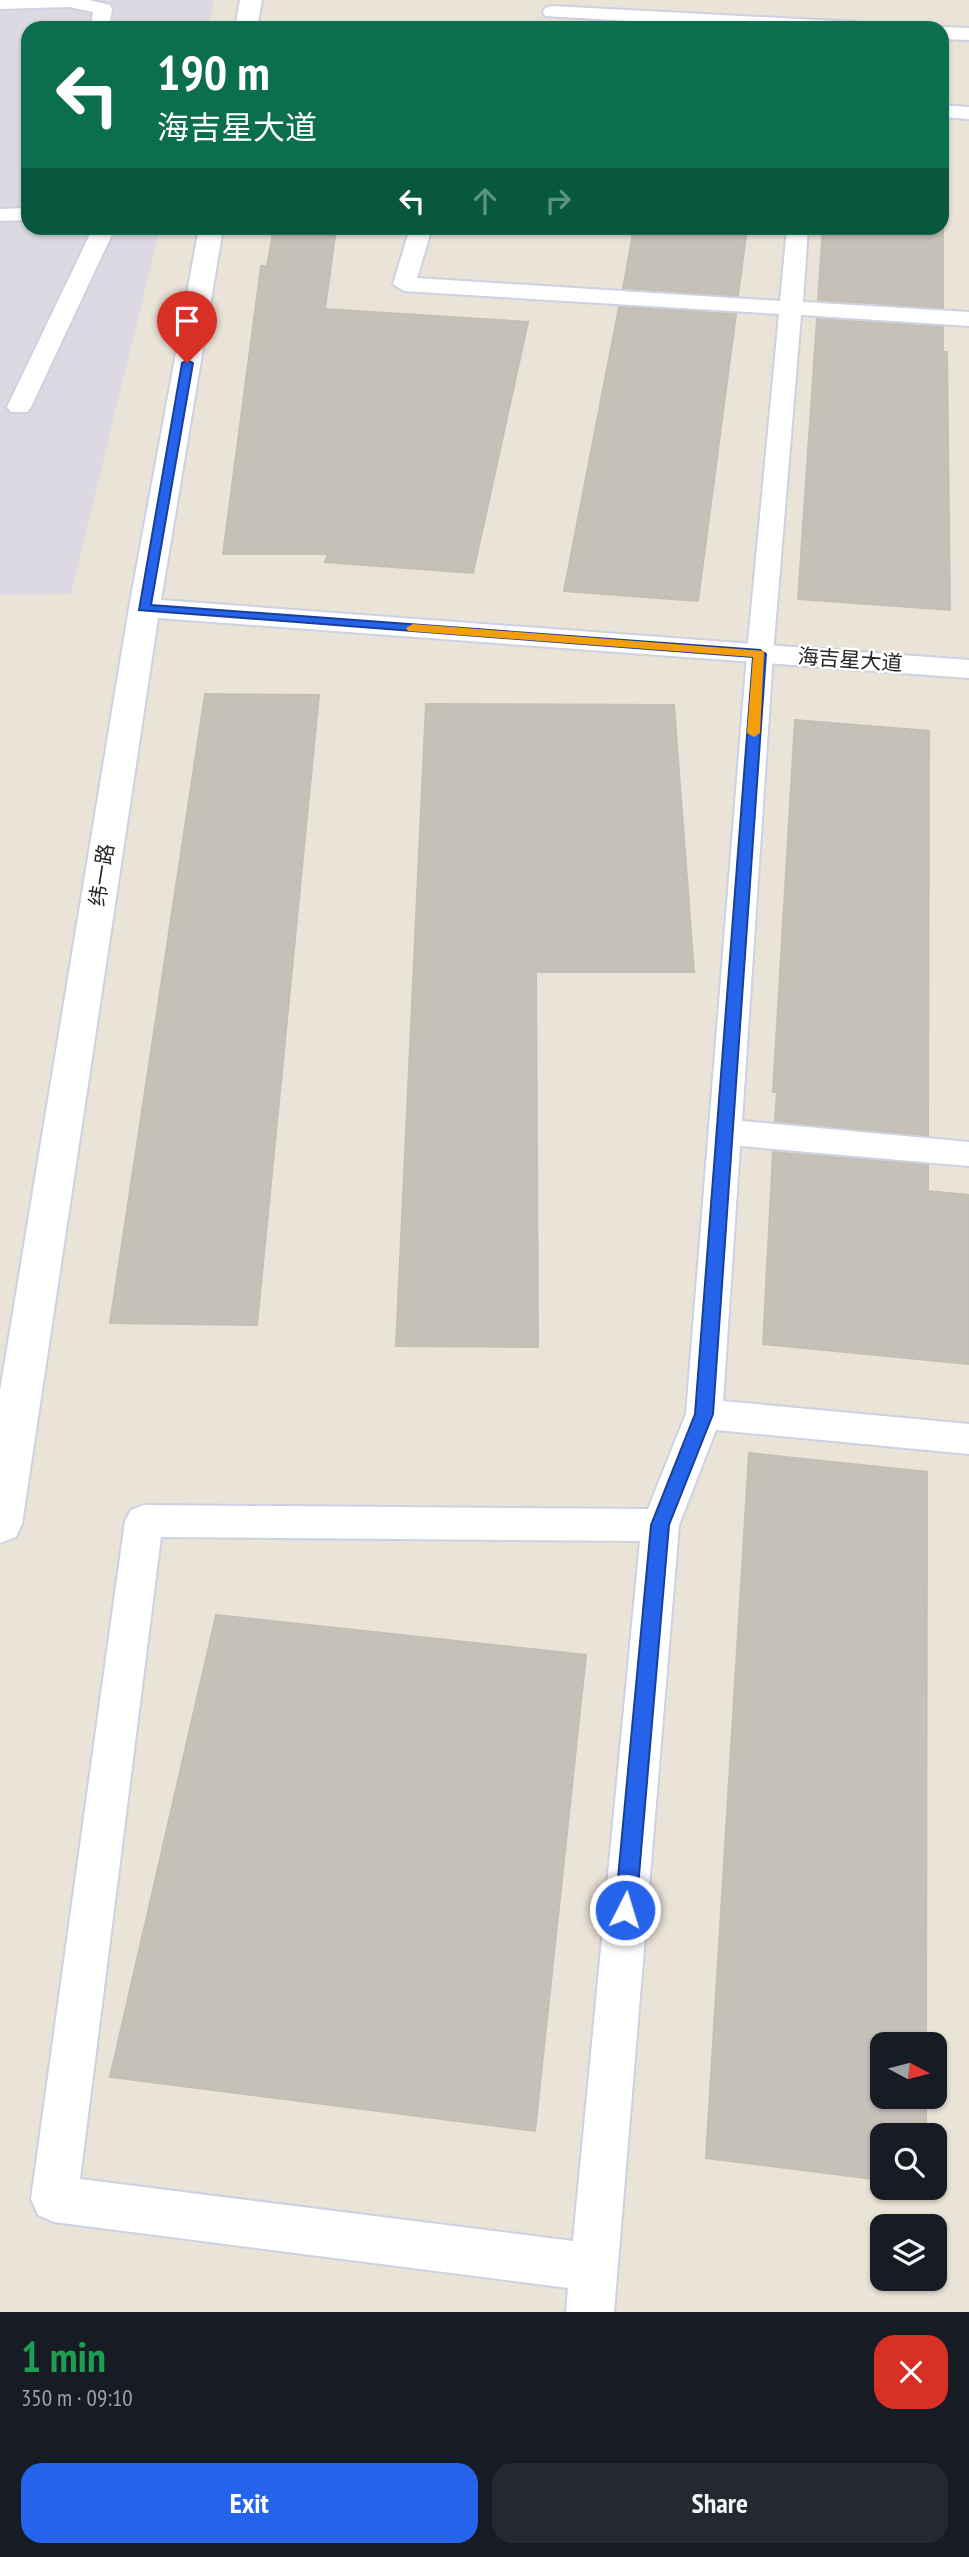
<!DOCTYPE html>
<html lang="en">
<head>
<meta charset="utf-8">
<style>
  body { margin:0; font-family:"PT Sans Narrow","Noto Sans SC",sans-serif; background:#242831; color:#f1f3f6; height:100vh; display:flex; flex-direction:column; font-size:26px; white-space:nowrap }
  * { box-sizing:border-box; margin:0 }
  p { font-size:23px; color:#9ea1a6 }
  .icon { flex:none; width:38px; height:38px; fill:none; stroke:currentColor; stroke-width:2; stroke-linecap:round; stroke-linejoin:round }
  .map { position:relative; height:2312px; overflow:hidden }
  .details { display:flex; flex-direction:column; background:#171b24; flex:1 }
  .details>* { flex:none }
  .top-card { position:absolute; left:21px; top:21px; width:928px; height:214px; border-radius:21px; box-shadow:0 2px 5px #0004; background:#0b6e4f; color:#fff; overflow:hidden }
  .needle { width:46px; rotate:97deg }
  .fabs { position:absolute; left:870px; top:2032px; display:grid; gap:14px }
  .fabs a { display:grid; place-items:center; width:77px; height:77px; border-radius:14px; background:#171b24; box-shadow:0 2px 5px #0004; font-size:35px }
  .pin { position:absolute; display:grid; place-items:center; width:60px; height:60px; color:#fff; margin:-72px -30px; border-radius:50% 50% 50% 0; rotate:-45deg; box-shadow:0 0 7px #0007 }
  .pin .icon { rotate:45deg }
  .me { position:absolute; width:77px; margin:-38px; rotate:5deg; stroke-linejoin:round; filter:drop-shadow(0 0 5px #0008) }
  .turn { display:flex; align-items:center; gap:24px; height:147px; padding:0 21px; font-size:32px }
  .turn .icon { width:91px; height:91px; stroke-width:2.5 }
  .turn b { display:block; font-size:49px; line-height:60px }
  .lanes { display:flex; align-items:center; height:66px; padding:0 21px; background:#0003; justify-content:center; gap:35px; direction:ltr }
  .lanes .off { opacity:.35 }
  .round { display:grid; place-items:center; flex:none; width:74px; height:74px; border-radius:21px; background:#242831 }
  .head { display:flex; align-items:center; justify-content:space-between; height:119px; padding:0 21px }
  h1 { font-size:42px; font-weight:700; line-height:52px; color:#1e9e55 }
  .primary-button { display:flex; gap:14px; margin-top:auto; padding:14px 21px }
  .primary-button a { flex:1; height:80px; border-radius:21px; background:#2563eb; color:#fff; font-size:28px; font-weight:700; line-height:80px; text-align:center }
  .primary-button a+a { background:#242831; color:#f1f3f6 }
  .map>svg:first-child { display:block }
  .industrial { fill:#dcd9e2 }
  .building { fill:#c5c0b8; stroke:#c5bfb2; stroke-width:2 }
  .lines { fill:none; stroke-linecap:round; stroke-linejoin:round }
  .lane-casing { stroke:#cdd1e1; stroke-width:4 }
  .secondary-casing { stroke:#cdd1e1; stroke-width:4 }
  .lane { fill:#fff; fill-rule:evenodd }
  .secondary { fill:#fff; fill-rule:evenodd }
  .route { fill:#2563eb; stroke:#184099; stroke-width:2 }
  .slow { fill:#f59e0b }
  .labels { text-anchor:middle; stroke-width:5; stroke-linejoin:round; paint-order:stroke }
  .street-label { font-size:21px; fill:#272727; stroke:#fff }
</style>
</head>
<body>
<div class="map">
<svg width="969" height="2312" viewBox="0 0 969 2312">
  <rect width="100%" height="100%" fill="#eae3d8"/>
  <path class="industrial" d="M0,0H209L214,3L208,28H28V228H160L71,594L0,595Z"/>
  <path class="building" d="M274,228H336L325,309L528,322L473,573L325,562L328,554H223L261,266H267Z
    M634,228H747L738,296L623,288Z
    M823,228H943V308L818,300Z
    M619,307L736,314L698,601L564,591Z
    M817,319L943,327V352H947L950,610L798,599Z
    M205,694L319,695L257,1325L110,1323Z
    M426,704L674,705L694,972H536L538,1347L396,1346Z
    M795,720L929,731L928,1136L775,1121L777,1092H773Z
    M773,1152L928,1165V1191L969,1195V1364L763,1344Z
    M749,1453L927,1472L926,2044H882V2096H926V2135H882V2180L706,2158Z
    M216,1615L586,1655L535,2131L110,2077Z"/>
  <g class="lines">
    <defs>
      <path id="lane" d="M0,0H89L110,5L112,9L109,28H91L93,12L69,7L0,9Z
        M552,6L856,22L865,28H749L545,16L543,12L545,8Z
        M942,27L969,28V40L942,39L939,28Z
        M942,105L969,107V119L942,117Z
        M28,208V220L0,221V209Z
        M93,228H115L31,407L27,412H11L7,407Z
        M410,228H432L417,278L780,301L787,228H808L803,302L969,312V326L801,315L773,654L742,1121L969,1142V1166L740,1146L723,1401L969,1424V1454L716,1430L679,1525L614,2312H566L568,2288L54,2222L38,2215L31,2199L125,1521L131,1510L144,1505L648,1509L686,1414L747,654L779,314L404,291L393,284ZM161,1537L640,1541L573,2241L80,2179Z"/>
      <path id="secondary" d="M240,0H262L257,28H235Z
        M199,228H223L161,600L969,660V678L158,618L22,1524L16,1537L0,1543V1391L129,608Z"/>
    </defs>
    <use href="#lane" class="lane-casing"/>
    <use href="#secondary" class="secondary-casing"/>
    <use href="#lane" class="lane"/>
    <use href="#secondary" class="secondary"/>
  </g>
  <path class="route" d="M187,360L193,363L151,605L760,650L766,654L713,1414L669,1525L636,1910L633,1917L625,1920L618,1917L615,1910L651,1525L695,1414L753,657L139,610L182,363Z"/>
  <path class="slow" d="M413,624L764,651L760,733L754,737L747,733L753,657L408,631L406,628Z"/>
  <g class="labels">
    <g class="street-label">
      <text transform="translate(850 660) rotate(4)" y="7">海吉星大道</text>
      <text transform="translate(102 875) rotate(-81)" y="7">纬一路</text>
    </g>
  </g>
</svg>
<div class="fabs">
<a><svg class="needle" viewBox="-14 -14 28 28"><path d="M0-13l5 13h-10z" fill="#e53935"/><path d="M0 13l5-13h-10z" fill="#9ea1a6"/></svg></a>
<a><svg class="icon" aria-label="search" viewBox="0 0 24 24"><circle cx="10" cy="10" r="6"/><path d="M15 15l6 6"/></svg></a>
<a><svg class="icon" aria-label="layers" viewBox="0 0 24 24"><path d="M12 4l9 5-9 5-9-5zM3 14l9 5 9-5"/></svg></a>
</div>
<div class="pin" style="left:187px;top:363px;background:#d93025"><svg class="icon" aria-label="arrive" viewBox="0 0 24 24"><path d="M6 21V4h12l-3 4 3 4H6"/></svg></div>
<svg class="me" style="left:625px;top:1910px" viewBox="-20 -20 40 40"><circle r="17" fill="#2563eb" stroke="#fff" stroke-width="3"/><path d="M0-11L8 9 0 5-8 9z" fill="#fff"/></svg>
<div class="top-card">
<div class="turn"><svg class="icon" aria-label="left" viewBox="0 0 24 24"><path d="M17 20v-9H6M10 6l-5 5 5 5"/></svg><div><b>190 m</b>海吉星大道</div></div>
<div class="lanes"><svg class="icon" aria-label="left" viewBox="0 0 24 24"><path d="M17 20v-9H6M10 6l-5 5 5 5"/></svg><svg class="icon off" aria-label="ahead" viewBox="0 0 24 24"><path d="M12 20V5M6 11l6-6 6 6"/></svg><svg class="icon off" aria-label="right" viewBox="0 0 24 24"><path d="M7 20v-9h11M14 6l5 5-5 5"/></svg></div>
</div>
</div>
<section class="details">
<div class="head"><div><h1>1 min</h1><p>350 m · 09:10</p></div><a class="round" style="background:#d93025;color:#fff"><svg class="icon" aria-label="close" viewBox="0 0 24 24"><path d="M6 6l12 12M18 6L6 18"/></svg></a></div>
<div class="primary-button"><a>Exit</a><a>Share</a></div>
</section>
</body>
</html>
